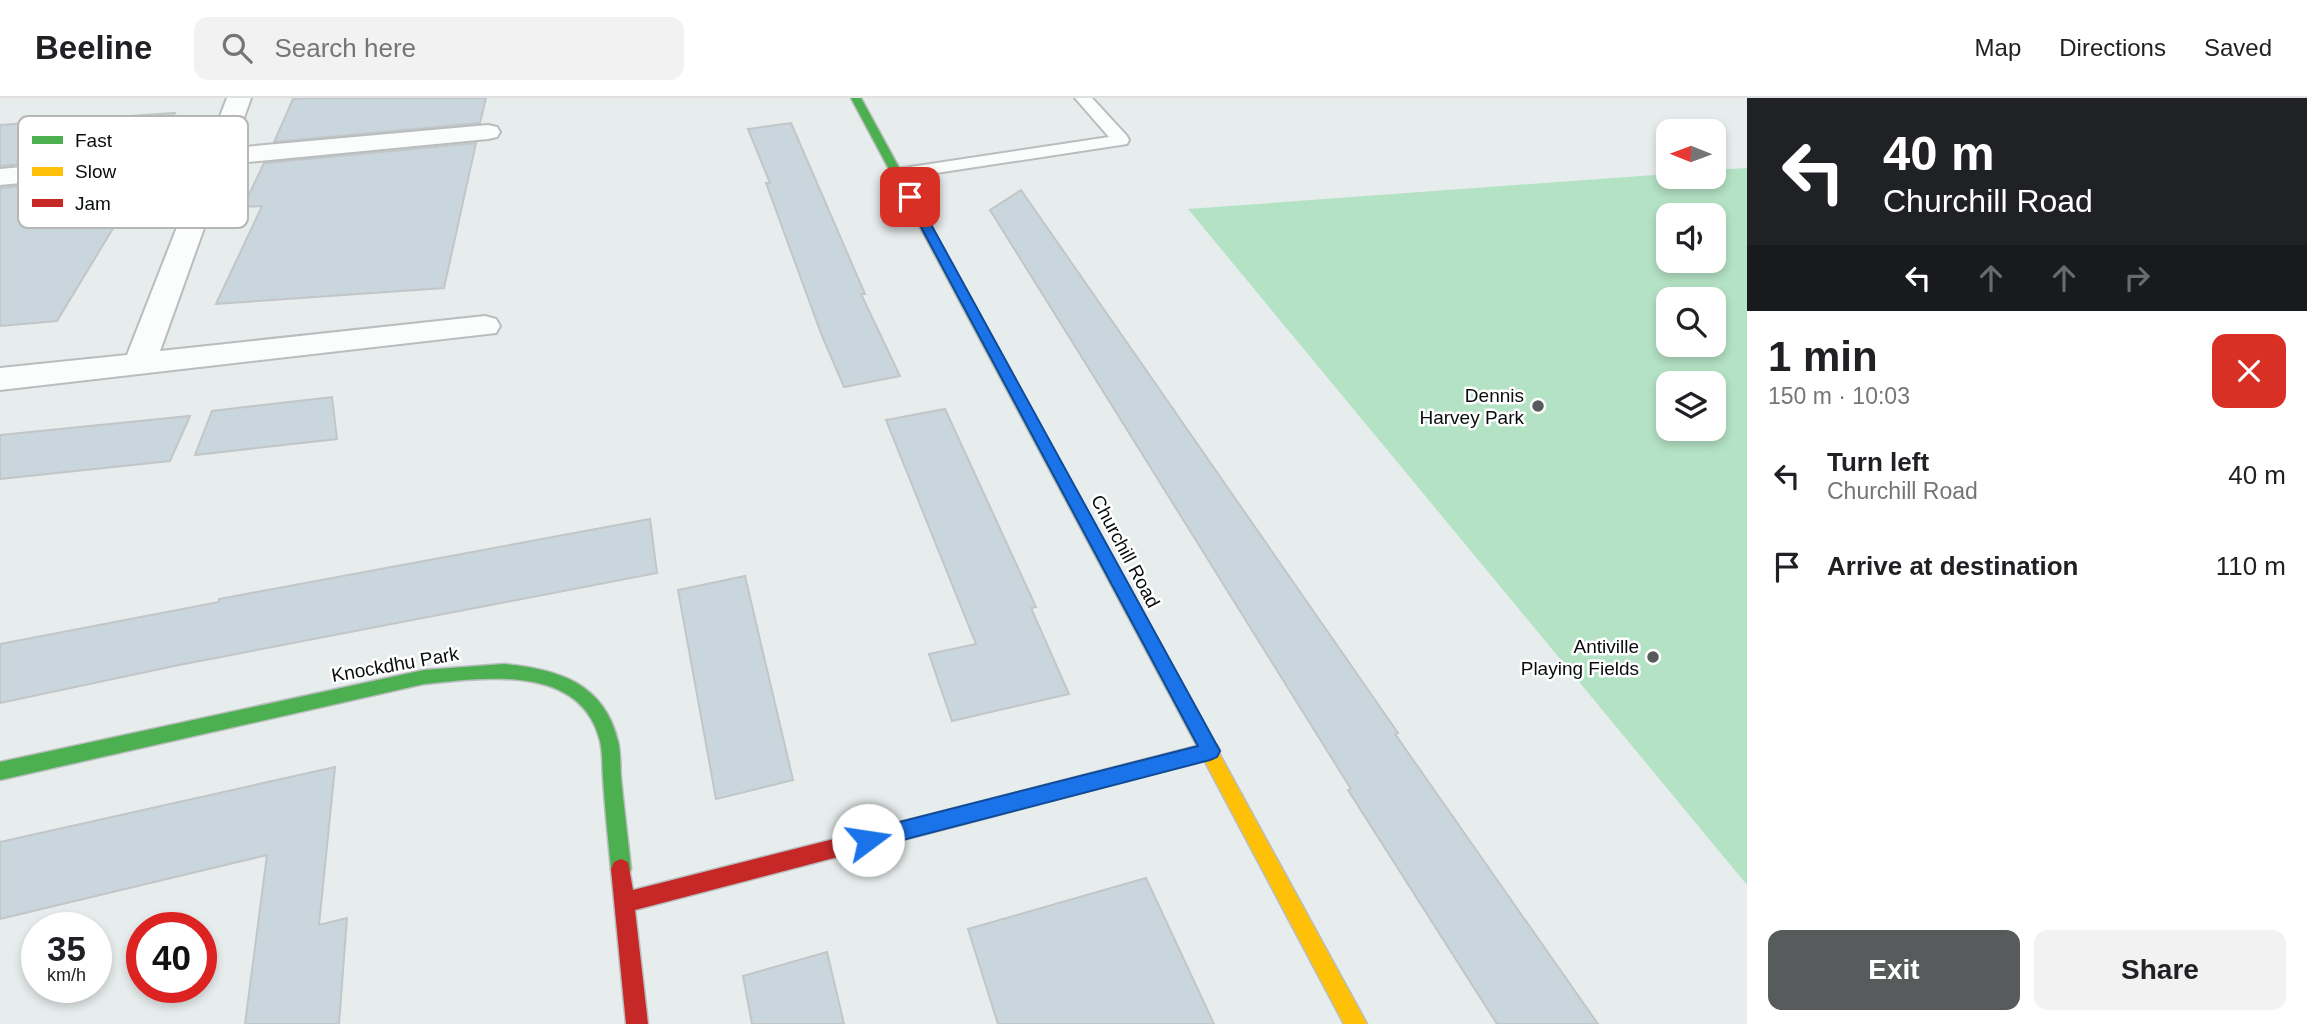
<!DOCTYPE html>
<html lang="en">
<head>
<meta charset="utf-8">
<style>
  body { margin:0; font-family:Arial,sans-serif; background:#f2f2f2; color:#202124; height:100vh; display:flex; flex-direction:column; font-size:26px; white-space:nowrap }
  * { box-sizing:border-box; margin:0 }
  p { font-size:23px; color:#757577 }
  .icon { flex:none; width:38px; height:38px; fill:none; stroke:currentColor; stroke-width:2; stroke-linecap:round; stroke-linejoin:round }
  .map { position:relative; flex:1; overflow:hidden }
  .drawer { display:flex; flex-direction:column; background:#fff; width:560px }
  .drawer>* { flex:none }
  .banner { background:#202124; color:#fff; overflow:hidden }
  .needle { width:46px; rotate:271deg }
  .fabs { position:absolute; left:1656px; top:21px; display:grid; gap:14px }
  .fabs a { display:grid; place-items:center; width:70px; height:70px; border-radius:14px; background:#fff; box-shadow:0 4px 10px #0003; font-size:35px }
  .speed { position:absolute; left:21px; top:814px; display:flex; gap:14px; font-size:35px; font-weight:700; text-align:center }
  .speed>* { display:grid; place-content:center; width:91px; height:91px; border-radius:50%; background:#fff; box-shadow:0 4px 10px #0003; line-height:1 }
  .speed small { font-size:18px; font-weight:400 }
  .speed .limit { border:10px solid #d22; background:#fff; color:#111 }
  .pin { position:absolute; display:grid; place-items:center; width:60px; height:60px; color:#fff; margin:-30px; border-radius:14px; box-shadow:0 4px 10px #0006 }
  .me { position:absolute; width:77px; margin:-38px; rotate:76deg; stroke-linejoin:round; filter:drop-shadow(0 0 5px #0008) }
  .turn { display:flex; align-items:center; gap:24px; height:147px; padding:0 21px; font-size:32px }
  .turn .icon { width:91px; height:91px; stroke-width:2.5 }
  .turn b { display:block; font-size:49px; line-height:60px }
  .lanes { display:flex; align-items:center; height:66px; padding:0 21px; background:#0003; justify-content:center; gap:35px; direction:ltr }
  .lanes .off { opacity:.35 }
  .round { display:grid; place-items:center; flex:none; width:74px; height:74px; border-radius:14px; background:#f2f2f2 }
  .summary { display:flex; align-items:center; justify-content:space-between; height:119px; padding:0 21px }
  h1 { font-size:42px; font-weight:700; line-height:52px }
  .primary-button { display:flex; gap:14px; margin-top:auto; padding:14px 21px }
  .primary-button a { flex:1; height:80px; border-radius:14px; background:#575b5b; color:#fff; font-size:28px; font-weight:700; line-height:80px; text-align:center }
  .primary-button a+a { background:#f2f2f2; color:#202124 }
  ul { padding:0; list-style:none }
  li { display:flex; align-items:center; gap:21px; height:91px; padding:0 21px }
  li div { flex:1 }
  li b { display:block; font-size:26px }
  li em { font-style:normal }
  header { display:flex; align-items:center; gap:42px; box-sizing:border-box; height:98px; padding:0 35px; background:#fff; border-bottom:2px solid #e0e0e0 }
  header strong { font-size:33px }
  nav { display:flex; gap:38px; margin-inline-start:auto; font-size:24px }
  .search { width:490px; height:63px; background:#f2f2f2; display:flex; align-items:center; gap:18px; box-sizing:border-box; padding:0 24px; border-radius:14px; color:#757577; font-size:26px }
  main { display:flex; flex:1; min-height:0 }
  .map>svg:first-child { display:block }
  .green { fill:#b4e2c4; fill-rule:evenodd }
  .building { fill:#cad6dd; stroke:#c2c6c7; stroke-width:2 }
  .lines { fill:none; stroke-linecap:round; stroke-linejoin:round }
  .lane-casing { stroke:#b9bdbe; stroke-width:4 }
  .street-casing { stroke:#b9bdbe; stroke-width:4 }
  .fast-casing { stroke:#b9bdbe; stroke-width:3 }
  .slow-casing { stroke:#b9bdbe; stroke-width:3 }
  .jam-casing { stroke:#b9bdbe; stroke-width:3 }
  .lane { fill:#fbfcfc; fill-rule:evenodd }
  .street { fill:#fbfcfc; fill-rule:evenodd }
  .fast { fill:#4caf50; fill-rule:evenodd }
  .slow { fill:#ffc107; fill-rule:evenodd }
  .jam { fill:#c62828; fill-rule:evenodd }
  .route { fill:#1a73e8; stroke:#114b97; stroke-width:2 }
  .poi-dot { fill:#575b5b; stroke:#fff; stroke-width:2.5 }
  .labels { text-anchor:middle; stroke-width:5; stroke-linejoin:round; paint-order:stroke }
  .poi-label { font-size:19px; fill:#0a0d0d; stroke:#fff; text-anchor:end }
  .street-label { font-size:19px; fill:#0a0d0d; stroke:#fff }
  .key { fill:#fff; stroke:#b6b6b6; stroke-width:2 }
  .key-label { font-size:19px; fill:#0a0d0d }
</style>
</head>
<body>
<header>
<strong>Beeline</strong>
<div class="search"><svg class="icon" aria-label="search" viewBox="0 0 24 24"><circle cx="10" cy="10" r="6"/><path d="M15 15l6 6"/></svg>Search here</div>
<nav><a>Map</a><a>Directions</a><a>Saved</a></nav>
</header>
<main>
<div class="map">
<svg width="1747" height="926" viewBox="0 0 1747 926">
  <rect width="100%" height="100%" fill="#e7eced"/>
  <path class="green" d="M1747,70V787L1188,111L1668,76V79H1713V72ZM1668,117H1713V163H1668ZM1668,201H1713V247H1668ZM1668,285H1713V331H1668Z"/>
  <path class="building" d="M312,0H486L480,25L274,44L293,1Z
    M175,15L150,55L0,68V27Z
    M791,25L865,196H861L900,278L844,289L822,238L766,85H770L748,31Z
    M476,45L444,190L216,206L262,108L243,109L264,65Z
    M136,77L125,95L135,94L57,223L0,228V90Z
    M1021,92L1398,635L1395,636L1598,926H1497L1348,692L1351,691L990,112Z
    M332,299L337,341L195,357L212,313Z
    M945,311L1036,509L1031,510L1069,596L952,623L929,556L976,546L886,322Z
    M190,318L170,363L0,381V337Z
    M650,421L657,475L179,567L0,605V546L219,504V501Z
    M745,478L793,682L716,701L678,492Z
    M335,669L319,827L347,820L339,926H245L267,757L0,821V744Z
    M1146,780L1214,926H998L968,831Z
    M827,854L844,926H752L743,878Z"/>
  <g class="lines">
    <defs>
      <path id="lane" d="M1075,0H1092L1127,38L1129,42L1127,46L897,81L888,76L897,71L1109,39Z"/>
      <path id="street" d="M227,0H251L233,50L488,27L497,29L500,34L497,39L488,41L227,66L160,253L485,218L496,221L500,228L496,235L0,292V270L127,257L201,68L0,87V71L207,52Z"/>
      <path id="fast" d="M851,0H861L1214,646L1217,647L1220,653L1217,659L964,726L957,723L954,717L957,711L964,708L1197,648Z
        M504,566C558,571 604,585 618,643C621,655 620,668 621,680C624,711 628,741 631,771L628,778L621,781L614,778L611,771C608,741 605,710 603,680C602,668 603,655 600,643C581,565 484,580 424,586L0,682V664L424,572Z"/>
      <path id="slow" d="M1208,644L1214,646L1367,926H1344L1202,658L1199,652L1202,646Z"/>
      <path id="jam" d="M964,708L971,711L974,717L971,723L964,726L635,812L648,926H626L611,771L614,764L621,761L628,764L633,792Z"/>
    </defs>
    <use href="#lane" class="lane-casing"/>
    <use href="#street" class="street-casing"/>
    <use href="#fast" class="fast-casing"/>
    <use href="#slow" class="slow-casing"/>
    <use href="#jam" class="jam-casing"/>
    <use href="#lane" class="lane"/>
    <use href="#street" class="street"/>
    <use href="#fast" class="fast"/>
    <use href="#slow" class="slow"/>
    <use href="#jam" class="jam"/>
  </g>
  <path class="route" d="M910,96L916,99L1220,653L1217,659L1210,662L868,751L861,749L858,742L861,735L868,732L1198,648L905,99Z"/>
  <g class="poi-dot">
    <circle cx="1538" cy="308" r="7"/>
    <circle cx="1653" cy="559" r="7"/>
  </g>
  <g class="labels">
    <g class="poi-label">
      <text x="1524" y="304">Dennis<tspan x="1524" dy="22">Harvey Park</tspan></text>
      <text x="1639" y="555">Antiville<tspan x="1639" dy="22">Playing Fields</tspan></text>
    </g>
    <g class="street-label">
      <text transform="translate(1126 453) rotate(62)" y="7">Churchill Road</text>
      <text transform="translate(395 566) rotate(-10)" y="7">Knockdhu Park</text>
    </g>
  </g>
  <rect x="18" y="18" width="230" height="112" rx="10" class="key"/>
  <rect x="32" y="38" width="31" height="8" fill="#4caf50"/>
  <rect x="32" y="69" width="31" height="9" fill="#ffc107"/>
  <rect x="32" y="101" width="31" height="8" fill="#c62828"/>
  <g class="key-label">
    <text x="75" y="49">Fast</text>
    <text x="75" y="80">Slow</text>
    <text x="75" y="112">Jam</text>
  </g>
</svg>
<div class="fabs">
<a><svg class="needle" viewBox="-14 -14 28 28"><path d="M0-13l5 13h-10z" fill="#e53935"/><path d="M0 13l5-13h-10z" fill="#757577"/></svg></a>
<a><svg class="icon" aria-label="sound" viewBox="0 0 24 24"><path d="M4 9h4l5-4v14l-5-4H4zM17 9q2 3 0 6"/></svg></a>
<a><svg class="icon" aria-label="search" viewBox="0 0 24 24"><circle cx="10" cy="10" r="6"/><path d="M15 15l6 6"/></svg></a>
<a><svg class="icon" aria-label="layers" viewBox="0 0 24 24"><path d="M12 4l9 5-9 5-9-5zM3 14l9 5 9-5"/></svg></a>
</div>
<div class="speed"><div>35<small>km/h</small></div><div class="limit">40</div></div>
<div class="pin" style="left:910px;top:99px;background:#d93025"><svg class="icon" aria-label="arrive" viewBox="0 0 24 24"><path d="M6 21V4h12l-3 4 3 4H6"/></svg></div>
<svg class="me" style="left:868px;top:742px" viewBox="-20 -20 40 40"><circle r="19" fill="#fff"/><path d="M0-13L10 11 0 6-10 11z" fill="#1a73e8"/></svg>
</div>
<section class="drawer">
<div class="banner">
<div class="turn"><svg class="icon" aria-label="left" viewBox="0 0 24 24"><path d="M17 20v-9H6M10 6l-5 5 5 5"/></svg><div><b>40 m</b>Churchill Road</div></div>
<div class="lanes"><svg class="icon" aria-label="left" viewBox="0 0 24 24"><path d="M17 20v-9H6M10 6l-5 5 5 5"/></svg><svg class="icon off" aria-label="ahead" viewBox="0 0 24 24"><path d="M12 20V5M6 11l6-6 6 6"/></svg><svg class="icon off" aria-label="ahead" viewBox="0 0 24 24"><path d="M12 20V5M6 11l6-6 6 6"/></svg><svg class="icon off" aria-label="right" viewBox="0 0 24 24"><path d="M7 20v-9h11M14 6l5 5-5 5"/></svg></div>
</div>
<div class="summary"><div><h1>1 min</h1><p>150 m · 10:03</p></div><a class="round" style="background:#d93025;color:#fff"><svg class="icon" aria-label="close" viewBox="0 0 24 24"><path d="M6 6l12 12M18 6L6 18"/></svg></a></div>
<ul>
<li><svg class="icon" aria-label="left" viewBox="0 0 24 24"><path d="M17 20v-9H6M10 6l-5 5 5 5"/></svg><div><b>Turn left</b><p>Churchill Road</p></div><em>40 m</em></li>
<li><svg class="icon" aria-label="arrive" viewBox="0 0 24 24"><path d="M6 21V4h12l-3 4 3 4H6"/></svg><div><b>Arrive at destination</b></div><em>110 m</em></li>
</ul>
<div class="primary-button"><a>Exit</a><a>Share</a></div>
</section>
</main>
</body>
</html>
